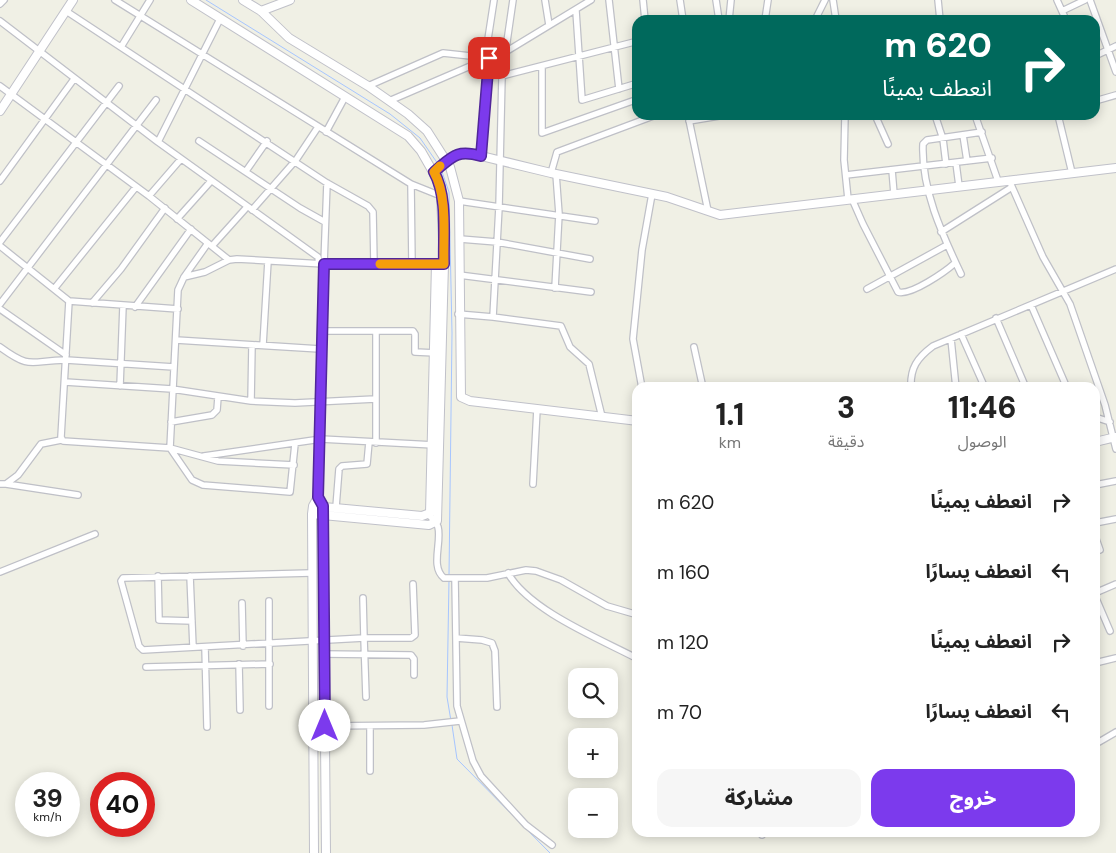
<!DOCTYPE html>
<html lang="ar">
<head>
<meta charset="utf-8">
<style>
  body { margin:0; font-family:"DM Sans","Noto Sans Arabic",sans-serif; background:#f6f6f6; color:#222; direction:rtl; height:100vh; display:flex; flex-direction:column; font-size:19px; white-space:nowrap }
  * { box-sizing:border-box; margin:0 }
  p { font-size:16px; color:#767676 }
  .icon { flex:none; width:28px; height:28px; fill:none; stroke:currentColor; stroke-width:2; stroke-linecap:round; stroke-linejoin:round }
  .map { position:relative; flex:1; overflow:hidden; direction:ltr }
  .details { position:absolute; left:632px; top:382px; width:468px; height:455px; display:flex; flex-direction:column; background:#fff; border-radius:15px; box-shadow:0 2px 12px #0003; direction:rtl }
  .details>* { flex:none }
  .hud { position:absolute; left:632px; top:15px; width:468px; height:105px; border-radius:15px; box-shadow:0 2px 12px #0003; direction:rtl; background:#00695c; color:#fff; overflow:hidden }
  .fabs { position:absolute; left:568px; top:668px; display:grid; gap:10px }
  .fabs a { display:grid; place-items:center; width:50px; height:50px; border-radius:10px; background:#fff; box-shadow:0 2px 12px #0003; font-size:25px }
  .speed { position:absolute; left:15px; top:772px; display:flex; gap:10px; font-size:25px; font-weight:700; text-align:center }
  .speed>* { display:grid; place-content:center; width:65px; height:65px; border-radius:50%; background:#fff; box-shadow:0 2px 12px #0003; line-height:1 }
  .speed small { font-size:12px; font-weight:400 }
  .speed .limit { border:8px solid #d22; background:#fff; color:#111 }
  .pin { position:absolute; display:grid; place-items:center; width:42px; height:42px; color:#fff; margin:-21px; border-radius:10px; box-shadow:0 2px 8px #0006 }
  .me { position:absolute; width:55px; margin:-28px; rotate:0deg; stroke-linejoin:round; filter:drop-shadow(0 0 4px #0008) }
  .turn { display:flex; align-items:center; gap:18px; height:105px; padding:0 25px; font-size:22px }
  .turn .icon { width:65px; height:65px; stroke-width:2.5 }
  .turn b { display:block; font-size:35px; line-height:42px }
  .eta { display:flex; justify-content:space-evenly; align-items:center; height:85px; text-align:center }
  .eta b { font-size:30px; font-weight:800; line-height:35px }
  .primary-button { display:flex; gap:10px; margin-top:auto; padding:10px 25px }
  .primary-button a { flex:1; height:58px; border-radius:15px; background:#7c3aed; color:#fff; font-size:20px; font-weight:800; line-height:58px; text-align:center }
  .primary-button a+a { background:#f6f6f6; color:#222 }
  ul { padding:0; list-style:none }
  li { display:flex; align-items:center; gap:15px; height:70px; padding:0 25px }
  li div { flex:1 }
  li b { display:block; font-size:19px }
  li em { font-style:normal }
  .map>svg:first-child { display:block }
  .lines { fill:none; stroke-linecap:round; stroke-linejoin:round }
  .stream { stroke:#a6c5ff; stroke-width:1 }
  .street-casing { stroke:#bfc0c7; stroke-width:8 }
  .secondary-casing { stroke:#c0c1c9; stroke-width:10 }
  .street { stroke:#fff; stroke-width:5.5 }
  .secondary { stroke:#fff; stroke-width:8 }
  .route-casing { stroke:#51269a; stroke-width:12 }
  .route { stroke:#7c3aed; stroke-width:9 }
  .slow { stroke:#f59e0b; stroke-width:9 }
</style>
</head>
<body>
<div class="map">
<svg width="1116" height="853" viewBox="0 0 1116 853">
  <rect width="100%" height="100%" fill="#f0f0e5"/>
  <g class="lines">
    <path class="stream" d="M206,0L390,114L420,138L438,164
      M441,169L449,192L452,333L449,576
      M449,580L447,697L451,721
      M452,725L457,759L550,853"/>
    <defs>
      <path id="street" d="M115,0L411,184L441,196
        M545,0L549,25
        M609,0L619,89
        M643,0L645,20
        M680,0L683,20
        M716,0L719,20
        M833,0L836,20
        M938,0L940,20
        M1057,0L1066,20
        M1090,0L1116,72
        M0,4L4,0
        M66,11L327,183L368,206L373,212L374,264
        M576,11L582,100L638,83
        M1062,11L1085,0
        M729,20L731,0
        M765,20L768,0
        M815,20L825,0
        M0,21L158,142L318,257L319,264
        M121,47L150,0
        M507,51L591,0
        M1095,56L1116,46
        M542,66V133L638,99
        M502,76L638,41
        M0,86L149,196L229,260
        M368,86L443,53L489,58L481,156
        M389,101L489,58L486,52L494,0
        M1095,101L1116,95
        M688,115L708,211
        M845,115L844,160L848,199
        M875,115L888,144
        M935,115L943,139L946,164
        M975,115L998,181
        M1058,115L1072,173
        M689,121L725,115
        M326,132L345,97
        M963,135L967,161
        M199,141L300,208L325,222
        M158,142L220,19
        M956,163L959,186
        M892,170L894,194
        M246,171L267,141
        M551,173L557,152L656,115
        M846,175L992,158
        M1009,180L1043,257L1070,304L1105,405L1116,449
        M0,181L74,79
        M411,184L412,264
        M149,196L181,159
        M852,199L863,224L898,292C911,296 946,271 955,263
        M459,201L595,221
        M252,210L296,160L318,127
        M177,219L211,181
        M941,232L1012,187
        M460,239L497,242L590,259
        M0,242L119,86
        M0,246L69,301L178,309
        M212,246L247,207
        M961,274C942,234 921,189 923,144L927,140L982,132
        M459,275L591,292
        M184,277L208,243
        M555,288L559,214L556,174
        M54,289L136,187
        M867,289L947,245
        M69,301L61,437L63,441L170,448L218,461L294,465
        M92,303L121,269L165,208
        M0,304L156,100
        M1031,305L1067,388
        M135,307L191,229
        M0,309L66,355
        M458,314L493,317L499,207L502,76L513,0
        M493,317L561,326L570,347L589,364L602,417
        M996,318L1026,388
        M321,331H413L415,334V352L436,353
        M961,334L985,388
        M951,339L956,388
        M176,340L320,349
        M263,345L268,261
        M0,347C33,371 30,360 66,360L174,367
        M694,347L703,388
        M65,382L172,389L251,401L295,403L375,399
        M120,386L123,306
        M642,388L633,339L642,250L652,194
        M911,388C910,368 917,358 933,346L1116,269
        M251,401L252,345
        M1095,417L1110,422
        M171,422L212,415L217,410L218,397
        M376,443V331
        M295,444L290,492L203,485L192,480L170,448L178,290L184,277L205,272L229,260L237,259L324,264L327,183
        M204,456L321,439L434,445
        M0,484H6L18,475L41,444L61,440
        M6,484L78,495
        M533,484L537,409
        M1095,485L1116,481
        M336,507L339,469L342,466L367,464L369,442
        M428,514C432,518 436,522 438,527C442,542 430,567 444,578H487L526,570L536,571L561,580L607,606L638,615
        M1095,523L1116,519
        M1095,536L1100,550
        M0,572L95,534
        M311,573L123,578L121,581L139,646L143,650L364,638L366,697
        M508,573C528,610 600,639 638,659
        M158,576L159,620L192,621
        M190,576L193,647
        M455,578L457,706L473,761L481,776L526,825L552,845
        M1095,593L1116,584
        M1095,596L1110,631
        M363,598L364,638H411L415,635L413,584
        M269,601V706
        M242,603L243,646
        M456,638L482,640L492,643L495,651L497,707
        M205,647L207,727
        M324,654L411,655L414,659V675
        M1095,663L1116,658
        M239,664L240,710
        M146,667L270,664
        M325,726L424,725L460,721
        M370,726V771
        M1099,742L1116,732
        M762,835V832"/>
      <path id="secondary" d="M191,0L408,136L421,151L437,179L441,196L444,264L437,521L429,525L312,514
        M243,0L261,11L289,38L368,86L408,114L427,131L450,167L459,201L461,397L470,401L638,421
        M261,11L290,0
        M0,111L73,0
        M434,172L455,155L469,153L551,173L667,197L720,215L1116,168
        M1095,442L1116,437
        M313,506L422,516L430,513L436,264
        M323,510L326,853
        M314,853L312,514L313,506L318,497C322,420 320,342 324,264H444"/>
    </defs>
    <use href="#street" class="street-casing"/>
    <use href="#secondary" class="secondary-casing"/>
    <use href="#street" class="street"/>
    <use href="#secondary" class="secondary"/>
  </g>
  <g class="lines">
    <defs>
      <path id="route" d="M325,726L323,506L318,497L324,264H444C443,236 448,197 434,172C452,157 456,149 481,156L489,58"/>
    </defs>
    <use href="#route" class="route-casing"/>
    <use href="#route" class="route"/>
    <path class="slow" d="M380,264H444C443,236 448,197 434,172L440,166"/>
  </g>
</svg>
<div class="fabs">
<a><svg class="icon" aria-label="search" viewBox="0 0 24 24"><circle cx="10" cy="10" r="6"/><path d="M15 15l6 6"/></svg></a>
<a>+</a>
<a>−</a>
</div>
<div class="speed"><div>39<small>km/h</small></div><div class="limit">40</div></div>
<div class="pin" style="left:489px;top:58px;background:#d93025"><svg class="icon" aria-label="arrive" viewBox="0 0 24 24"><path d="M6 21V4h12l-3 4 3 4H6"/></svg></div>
<svg class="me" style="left:325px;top:726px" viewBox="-20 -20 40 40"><circle r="19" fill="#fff"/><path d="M0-13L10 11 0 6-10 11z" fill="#7c3aed"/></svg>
<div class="hud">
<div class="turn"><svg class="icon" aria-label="right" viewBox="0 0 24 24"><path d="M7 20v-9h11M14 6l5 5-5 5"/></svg><div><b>620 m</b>انعطف يمينًا</div></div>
</div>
<section class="details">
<div class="eta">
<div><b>11:46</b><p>الوصول</p></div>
<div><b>3</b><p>دقيقة</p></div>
<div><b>1.1</b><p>km</p></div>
</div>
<ul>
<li><svg class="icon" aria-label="right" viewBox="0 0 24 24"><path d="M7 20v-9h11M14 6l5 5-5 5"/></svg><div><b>انعطف يمينًا</b></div><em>620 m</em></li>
<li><svg class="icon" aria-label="left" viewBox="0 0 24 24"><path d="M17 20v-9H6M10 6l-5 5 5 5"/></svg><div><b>انعطف يسارًا</b></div><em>160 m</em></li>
<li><svg class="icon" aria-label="right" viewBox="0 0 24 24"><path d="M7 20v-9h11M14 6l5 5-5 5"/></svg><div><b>انعطف يمينًا</b></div><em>120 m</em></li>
<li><svg class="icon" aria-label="left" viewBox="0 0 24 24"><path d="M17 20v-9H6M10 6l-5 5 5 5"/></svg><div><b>انعطف يسارًا</b></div><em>70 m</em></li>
</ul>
<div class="primary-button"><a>خروج</a><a>مشاركة</a></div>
</section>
</div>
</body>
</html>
